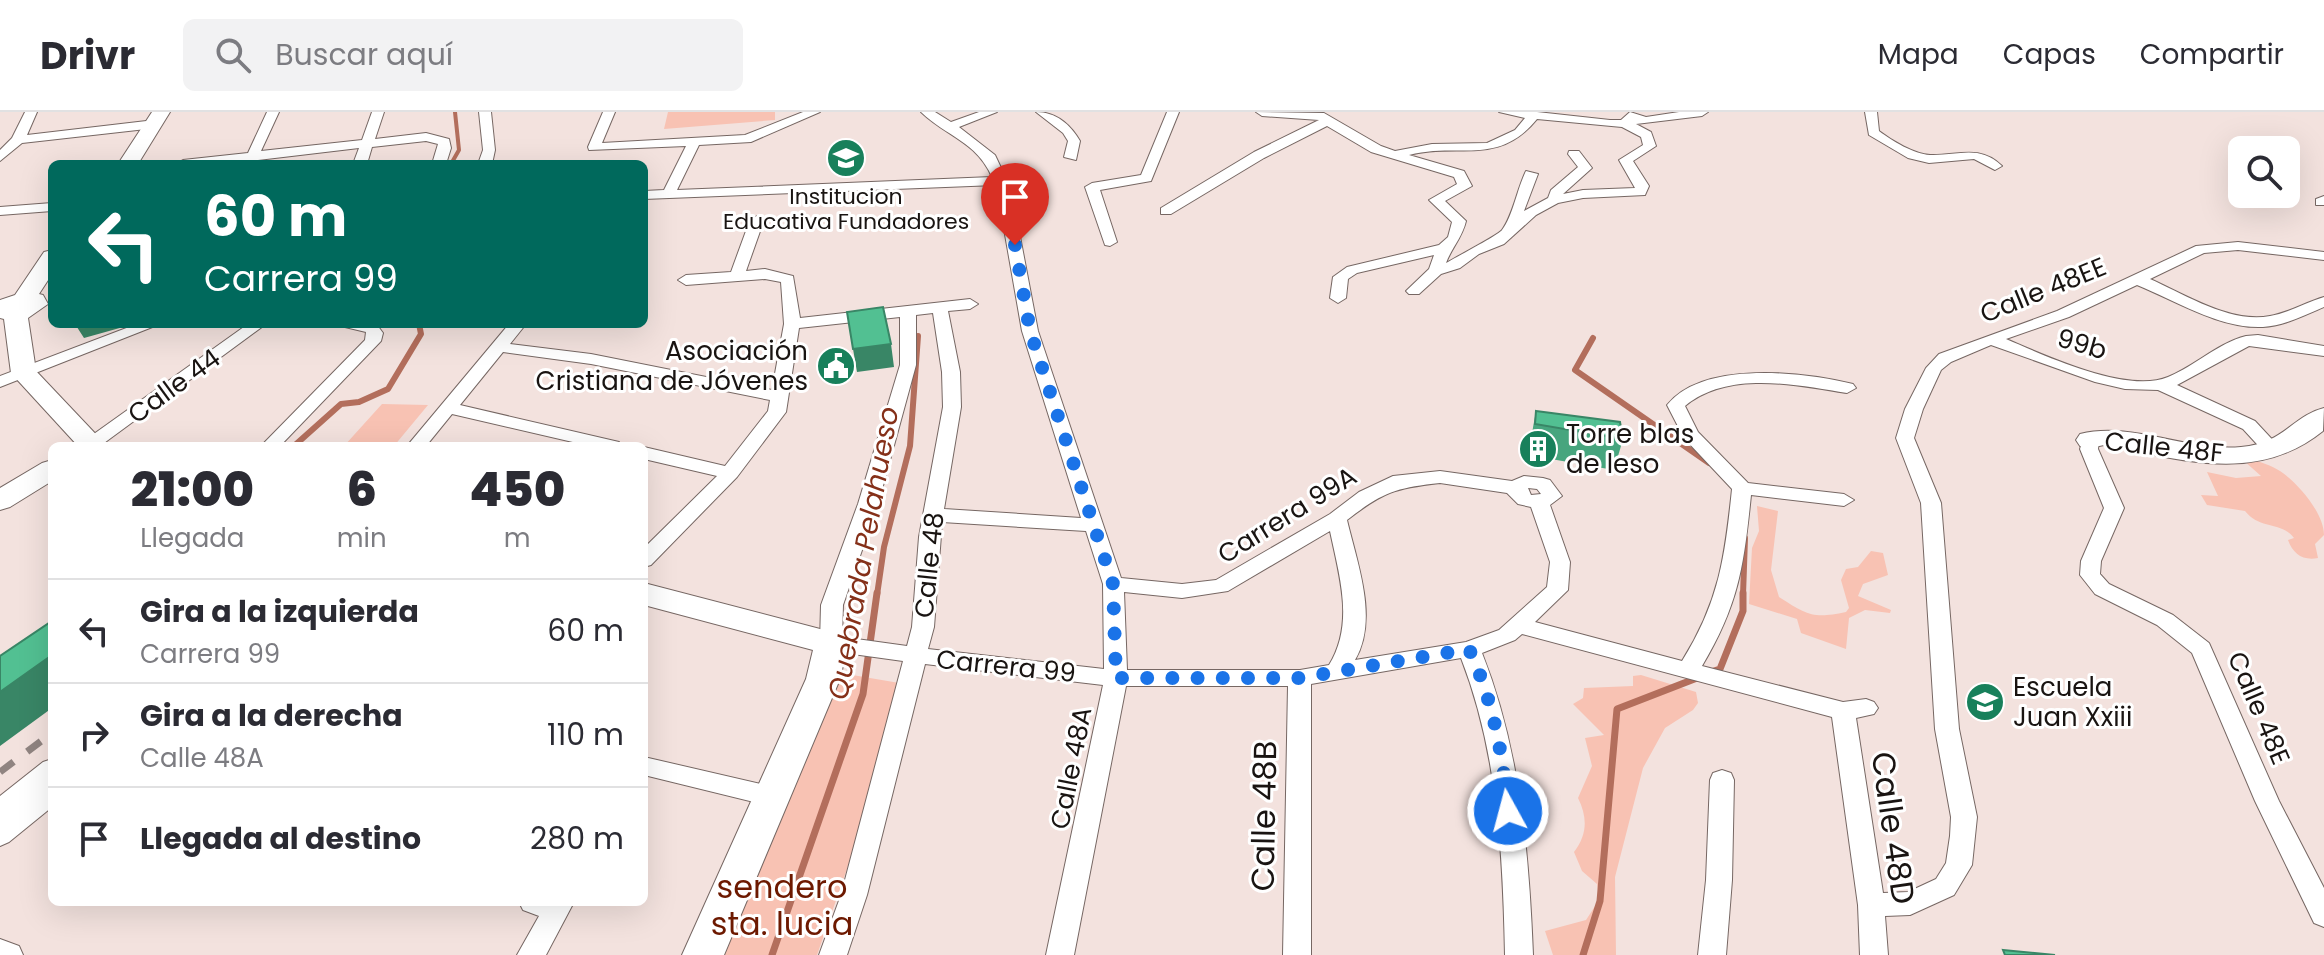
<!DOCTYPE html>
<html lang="es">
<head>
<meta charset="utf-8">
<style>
  body { margin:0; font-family:Poppins,sans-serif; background:#f2f2f3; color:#2b2b33; height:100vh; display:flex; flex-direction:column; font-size:30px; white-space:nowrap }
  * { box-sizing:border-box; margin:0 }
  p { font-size:26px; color:#7c7c81 }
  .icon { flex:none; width:44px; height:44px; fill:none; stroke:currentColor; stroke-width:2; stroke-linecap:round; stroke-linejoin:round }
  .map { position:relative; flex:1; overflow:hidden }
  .drawer { position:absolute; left:48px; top:330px; width:600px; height:464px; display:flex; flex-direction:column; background:#fff; border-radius:12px; box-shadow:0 8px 32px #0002 }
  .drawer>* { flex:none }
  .guide { position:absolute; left:48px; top:48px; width:600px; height:168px; border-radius:12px; box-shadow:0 8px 32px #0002; background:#00695c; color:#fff; overflow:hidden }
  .controls { position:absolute; left:2228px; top:24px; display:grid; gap:16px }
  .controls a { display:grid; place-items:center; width:72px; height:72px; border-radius:12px; background:#fff; box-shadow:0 8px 32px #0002; font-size:40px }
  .pin { position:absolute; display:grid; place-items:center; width:68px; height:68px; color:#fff; margin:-82px -34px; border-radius:50% 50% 50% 0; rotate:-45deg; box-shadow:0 0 8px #0007 }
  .pin .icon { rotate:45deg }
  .me { position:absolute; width:88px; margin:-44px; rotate:353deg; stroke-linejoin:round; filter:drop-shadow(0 0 6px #0008) }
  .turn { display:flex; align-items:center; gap:28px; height:168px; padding:0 24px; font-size:36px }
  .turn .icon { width:104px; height:104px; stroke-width:2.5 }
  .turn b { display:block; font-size:56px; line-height:68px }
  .eta { display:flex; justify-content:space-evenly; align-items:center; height:136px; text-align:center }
  .eta b { font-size:48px; font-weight:800; line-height:56px }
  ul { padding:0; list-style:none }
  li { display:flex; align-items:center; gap:24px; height:104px; padding:0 24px; border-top:2px solid #e1e1e2 }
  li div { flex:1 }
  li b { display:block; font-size:30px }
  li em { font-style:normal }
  header { display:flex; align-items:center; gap:48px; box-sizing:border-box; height:112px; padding:0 40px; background:#fff; border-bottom:2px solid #e1e1e2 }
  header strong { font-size:38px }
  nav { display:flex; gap:44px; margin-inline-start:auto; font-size:28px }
  .search { width:560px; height:72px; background:#f2f2f3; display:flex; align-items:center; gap:20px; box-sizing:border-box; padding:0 28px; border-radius:12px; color:#7c7c81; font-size:30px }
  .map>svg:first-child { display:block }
  .green { fill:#f8c2b3 }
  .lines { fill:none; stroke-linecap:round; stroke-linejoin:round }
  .stream-far2 { stroke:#b36e5c; stroke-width:4 }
  .stream-far1 { stroke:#b36e5c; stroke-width:6 }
  .stream { stroke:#b36e5c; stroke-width:7 }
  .street-casing { stroke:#766763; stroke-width:2 }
  .secondary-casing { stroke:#766763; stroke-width:2 }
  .street { fill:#fff; fill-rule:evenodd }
  .secondary { fill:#fff; fill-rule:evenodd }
  .rail { stroke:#908481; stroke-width:7; stroke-dasharray:17 17; stroke-linecap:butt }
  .wall { fill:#47a57e }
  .shaded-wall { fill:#398666 }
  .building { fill:#52c092; stroke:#398666; stroke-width:2 }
  .route { stroke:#1a73e8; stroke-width:14; stroke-dasharray:0 25.2 }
  .labels { text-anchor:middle; stroke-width:6; stroke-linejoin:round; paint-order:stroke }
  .far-poi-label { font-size:22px; fill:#191412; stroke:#fff }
  .street-label { font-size:26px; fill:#191412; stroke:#fff }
  .poi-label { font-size:26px; fill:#191412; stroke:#fff; text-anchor:start }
  .water-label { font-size:28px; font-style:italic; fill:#853019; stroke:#fff }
  .near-street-label { font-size:32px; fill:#191412; stroke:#fff }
  .near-park-label { font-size:32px; fill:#6d1900; stroke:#fff }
</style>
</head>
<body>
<header>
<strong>Drivr</strong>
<div class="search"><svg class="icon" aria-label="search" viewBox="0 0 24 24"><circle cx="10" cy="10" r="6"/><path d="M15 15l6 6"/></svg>Buscar aquí</div>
<nav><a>Mapa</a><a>Capas</a><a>Compartir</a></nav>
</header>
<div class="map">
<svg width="2324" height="843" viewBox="0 0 2324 843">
  <rect width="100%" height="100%" fill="#f3e2de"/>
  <path class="green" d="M668,0H775V8L664,17Z
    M382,292L428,293L394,334H344Z
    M2249,346C2259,350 2271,353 2280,359C2298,371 2324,401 2324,423L2315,432L2318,446C2303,449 2293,442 2288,428L2294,426C2281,409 2260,418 2245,399L2207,393L2201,383L2218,384L2207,360L2236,366L2261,364L2243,348Z
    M1757,394L1778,399L1771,458L1779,485C1807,503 1813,507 1846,500L1849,496L1841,468L1846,457L1858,455L1871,439L1883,441L1888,463L1863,472L1858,484L1891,498L1890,501L1865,498L1849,506L1846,537L1801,521L1797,507L1749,492L1752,436L1759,419Z
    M823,558L911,573L817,843H710Z
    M1641,563L1696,580L1698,591L1693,598L1665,616L1643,656L1615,765L1616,843H1553L1545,819L1586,808L1599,788L1597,772L1582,759L1574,740C1587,723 1588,706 1578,686L1592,654L1585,626L1604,623L1573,592L1583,586L1584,576L1633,574V564Z"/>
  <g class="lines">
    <path class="stream-far2" d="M451,52L459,38L455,0"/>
    <path class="stream-far1" d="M1593,226L1575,258L1709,351
      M294,334L341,292L359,290L388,277L421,222L419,212
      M877,483L884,435L910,334L918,224
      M1743,483L1745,426"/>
    <path class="stream" d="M1711,560L1720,557L1743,499V481
      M772,843L863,582L877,481
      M1583,843L1600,789L1617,597L1697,566"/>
    <defs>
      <path id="street" d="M25,0H37L27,23L155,8L161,12L155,16L22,31L0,49V38L12,26Z
        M267,0H279L261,39L362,28L372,0H384L375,27L426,21L449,27L451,36L446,52H432L438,32L426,29L372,35L367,52H353L359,36L258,48L256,52H242L244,49L176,52L183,48L248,41Z
        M479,0H491L495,38L492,52H478L483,38Z
        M603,0H615L602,31L745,23L803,0H820L751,30L699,33L677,78L992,65C976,29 947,25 921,0H935L951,10L979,0H997L959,15L995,43L1011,77L1038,219L1121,466L1182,472L1216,468L1330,402L1359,380L1393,364L1440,359L1512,369L1524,364L1543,366L1550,368L1562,384L1550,393L1570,450L1568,478L1535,510L1682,549C1719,490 1725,445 1732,377L1684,326L1667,293C1703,248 1803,260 1853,272L1856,276L1847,281C1796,273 1728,258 1685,294L1698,320L1748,371L1844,382L1854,388L1844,394L1751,383C1744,453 1739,492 1702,554L1843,590L1866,587L1874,590L1878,596L1874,602L1856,606L1883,781L1908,780L1936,767L1946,751L1950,724L1951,705L1935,617L1921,391L1896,326L1905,297L1926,256L1939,242L2057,199L2196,134L2238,130L2324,140V148L2238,138L2204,141L2150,167C2184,182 2231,212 2270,204C2289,201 2306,190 2324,185V195C2305,203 2284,214 2263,215C2220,217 2176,189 2137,173L2069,205L2006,227C2046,244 2127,282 2168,265C2195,254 2218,231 2246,224L2258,223L2324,234V244L2249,234L2177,273L2255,309L2282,338L2273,344L2266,342L2243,317L2158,278L2125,277L2095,270L1991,233L1951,250L1941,258L1923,297L1914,326L1941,391L1959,617L1977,705L1972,753L1954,783L1910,803L1885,804L1888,843H1860L1858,793L1832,605L1522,522L1515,528L1482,541C1520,637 1529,740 1533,843H1505C1503,743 1498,641 1461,546L1311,572V843H1283L1288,574H1126L1074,843H1046L1103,573L925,552L867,783L847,843H819L841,783L903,549L831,539L823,537L820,531L821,493L858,392L900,253V205L799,216L786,300L737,365L651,453L644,455V436L717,364L644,347V335L725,354L768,299L770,288L591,252L503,240L460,293L619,330L622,334H590L452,302L426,334H407L509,212H526L510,232L591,242L772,278L784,212L781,170L765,167L686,173L678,168L686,163L731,160L750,108L757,104L764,108L746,159L765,157L793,164L800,206L970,187L978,192L970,197L948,199L960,260L961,295L944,397L1081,406L1022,219L997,77L996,73L644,87V79L664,78L686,34L589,38L588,35ZM933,201L942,260L943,295L919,425L912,515L907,534L842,525L843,493L878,392L916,253V203ZM1440,371L1507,381L1518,392L1531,395L1550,450L1547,475L1499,518L1466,530L1355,548C1379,507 1357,451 1347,408C1383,380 1395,376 1440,371ZM1528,376L1537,377L1541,382L1531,383ZM942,410L1086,419L1103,472L1104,557L928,537L934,515ZM1330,419C1339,463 1355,511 1329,553L1300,558H1127L1124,480L1182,486L1228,479Z
        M1036,0C1056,0 1070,12 1080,29L1076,48L1064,45L1068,29L1063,21Z
        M1167,0H1179L1151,69L1100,78L1117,130L1110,134L1105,133L1085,75L1092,71L1141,63Z
        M1256,0L1324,1L1381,34L1395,39L1432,32L1487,31L1515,18L1525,6L1499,0H1537L1610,8H1621L1630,0L1646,5L1679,0H1708L1702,4L1636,12L1651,20L1656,34L1633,49L1649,74L1645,83L1583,86L1558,91L1536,103L1504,132L1479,142L1460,156L1441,162L1419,182H1409L1406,179L1429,157L1434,143L1357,161L1348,167L1346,186L1338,191L1330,186L1333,165L1347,155L1439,133L1448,125L1452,110L1429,88L1457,72L1454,65L1371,40L1327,14L1264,46L1171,102H1161V96L1254,40L1319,8L1262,4ZM1537,7L1622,15L1641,25L1643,33L1619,48L1635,76L1583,78L1563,82L1592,56L1579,39H1569L1568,42L1578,55L1551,78L1548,86L1524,99L1538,62L1526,59C1517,77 1513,104 1502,118C1500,122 1453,147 1446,151C1452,135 1462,126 1466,109L1445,89L1472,74L1464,59L1409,43C1459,30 1498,55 1537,7Z
        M1865,0H1877L1879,19C1892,29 1914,42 1930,43C1958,44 1979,32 2002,54L1995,58L1974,47L1929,51L1908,46L1869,23Z
        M2324,84V93H2316V87Z
        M52,91V99L0,103V95Z
        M137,212H160L0,275V264Z
        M248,212H266L100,334H82L84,329Z
        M343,212L377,213L383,221L381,229L280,334H261L365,228L366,220L345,215Z
        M2090,323L2099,328L2098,337L2124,396L2101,449L2100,462L2109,472L2173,503L2209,531L2279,689L2324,776V815L2314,811L2255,689L2192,541L2157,513L2095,482L2080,463L2081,449L2104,396L2080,337L2084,324Z
        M644,645L774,675L783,678L786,685L783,692L774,695L644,663Z
        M52,647V695L9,730L0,734V684L43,650Z
        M1722,658L1731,661L1734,668L1732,768L1726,843H1698L1706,768L1710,668L1713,661Z
        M519,790H574L546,843H517L539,804L523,798Z
        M0,827L19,834L23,843H0Z"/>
      <path id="secondary" d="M152,0H170L138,52H118Z
        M52,138V162L39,182L43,183L48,192L28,206L36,259L107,334H78L11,261L4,207L0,206V188L15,183L44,140Z
        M2324,296L2323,319C2256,373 2180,347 2104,333L2090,336L2080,334L2076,328L2080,322C2132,309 2187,340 2241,335C2285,331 2292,304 2324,296Z
        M52,348V369L10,395L0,398V376L42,351Z
        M644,471L843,523L848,531L840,567L724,843H682L806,567L813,538L644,493Z"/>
    </defs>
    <use href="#street" class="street-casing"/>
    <use href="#secondary" class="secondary-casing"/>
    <use href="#street" class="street"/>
    <use href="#secondary" class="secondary"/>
    <path class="rail" d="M0,660L52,621"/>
  </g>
  <path class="wall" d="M1536,299L1623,327L1614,358L1528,343Z"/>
  <path class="shaded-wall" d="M75,212H134L84,226Z
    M891,232L894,255L857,260L853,237Z
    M52,543V596L0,634V580Z"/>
  <path class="building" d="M883,195L891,232L853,237L847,200Z
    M1536,299L1620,310L1623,327L1535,312Z
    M52,509V543L0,580V544Z
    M2003,838L2055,843H2005Z"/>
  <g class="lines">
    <path class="route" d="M1015,133L1030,219L1113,472L1116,566H1300L1469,537C1493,588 1503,643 1508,699"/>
  </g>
  <defs>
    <symbol id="school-disc" viewBox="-11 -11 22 22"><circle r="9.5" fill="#18805b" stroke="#fff"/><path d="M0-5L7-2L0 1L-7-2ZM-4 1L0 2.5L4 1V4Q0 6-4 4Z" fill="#fff"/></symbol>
    <symbol id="civic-disc" viewBox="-11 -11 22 22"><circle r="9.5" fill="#18805b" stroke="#fff"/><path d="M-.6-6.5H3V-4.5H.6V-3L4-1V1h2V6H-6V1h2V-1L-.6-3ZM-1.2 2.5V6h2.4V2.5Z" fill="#fff"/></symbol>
    <symbol id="building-disc" viewBox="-11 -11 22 22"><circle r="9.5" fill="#18805b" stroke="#fff"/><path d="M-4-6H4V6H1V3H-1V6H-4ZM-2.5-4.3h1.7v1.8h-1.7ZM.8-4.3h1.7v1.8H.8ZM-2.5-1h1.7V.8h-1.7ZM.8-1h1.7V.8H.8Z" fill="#fff"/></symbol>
  </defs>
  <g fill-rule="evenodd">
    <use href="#school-disc" x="824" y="24" width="44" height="44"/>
    <use href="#civic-disc" x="814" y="232" width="44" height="44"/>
    <use href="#building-disc" x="1516" y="315" width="44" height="44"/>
    <use href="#school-disc" x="1963" y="568" width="44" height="44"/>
  </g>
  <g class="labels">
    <g class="far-poi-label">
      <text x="846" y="92">Institucion<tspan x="846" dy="25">Educativa Fundadores</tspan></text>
    </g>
    <g class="street-label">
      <text transform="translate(2043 178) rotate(-22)" y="9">Calle 48EE</text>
      <text transform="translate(2082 232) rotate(16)" y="9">99b</text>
      <text transform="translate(174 274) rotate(-36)" y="9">Calle 44</text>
      <text transform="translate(2164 335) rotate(6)" y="9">Calle 48F</text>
      <text transform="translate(1287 403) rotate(-32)" y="9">Carrera 99A</text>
      <text transform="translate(929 453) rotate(-84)" y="9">Calle 48</text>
      <text transform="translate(1006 554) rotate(6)" y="9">Carrera 99</text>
      <text transform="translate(2259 596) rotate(67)" y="9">Calle 48E</text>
      <text transform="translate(1071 656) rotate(-79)" y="9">Calle 48A</text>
    </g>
    <g class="poi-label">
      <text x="808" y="248" text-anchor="end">Asociación<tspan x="808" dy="30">Cristiana de Jóvenes</tspan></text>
      <text x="1566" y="331">Torre blas<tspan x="1566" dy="30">de leso</tspan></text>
      <text x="2013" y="584">Escuela<tspan x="2013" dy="30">Juan Xxiii</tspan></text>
    </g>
    <g class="water-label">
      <text transform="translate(863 441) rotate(-80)" y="10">Quebrada Pelahueso</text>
    </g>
    <g class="near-street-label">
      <text transform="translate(1264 704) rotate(-89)" y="11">Calle 48B</text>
      <text transform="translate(1893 716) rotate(82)" y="11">Calle 48D</text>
    </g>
    <g class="near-park-label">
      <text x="782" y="786">sendero<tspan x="782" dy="37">sta. lucia</tspan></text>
    </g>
  </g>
</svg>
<div class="controls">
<a><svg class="icon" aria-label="search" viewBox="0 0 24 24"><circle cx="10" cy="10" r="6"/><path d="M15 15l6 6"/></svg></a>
</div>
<div class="pin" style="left:1015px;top:133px;background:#d93025"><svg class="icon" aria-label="arrive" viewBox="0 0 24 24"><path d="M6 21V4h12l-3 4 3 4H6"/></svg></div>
<svg class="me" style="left:1508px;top:699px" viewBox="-20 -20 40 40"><circle r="17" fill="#1a73e8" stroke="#fff" stroke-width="3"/><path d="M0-11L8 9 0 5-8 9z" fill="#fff"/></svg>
<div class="guide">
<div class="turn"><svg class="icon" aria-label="left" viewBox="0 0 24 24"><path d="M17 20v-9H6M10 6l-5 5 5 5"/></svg><div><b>60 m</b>Carrera 99</div></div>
</div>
<section class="drawer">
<div class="eta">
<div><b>21:00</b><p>Llegada</p></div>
<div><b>6</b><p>min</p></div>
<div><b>450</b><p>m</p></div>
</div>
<ul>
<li><svg class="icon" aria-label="left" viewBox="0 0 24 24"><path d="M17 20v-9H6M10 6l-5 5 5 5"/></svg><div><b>Gira a la izquierda</b><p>Carrera 99</p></div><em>60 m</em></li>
<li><svg class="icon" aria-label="right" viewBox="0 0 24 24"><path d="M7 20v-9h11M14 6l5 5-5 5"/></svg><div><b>Gira a la derecha</b><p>Calle 48A</p></div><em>110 m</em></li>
<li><svg class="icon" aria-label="arrive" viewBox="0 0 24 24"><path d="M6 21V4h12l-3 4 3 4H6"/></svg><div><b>Llegada al destino</b></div><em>280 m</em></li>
</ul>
</section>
</div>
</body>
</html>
